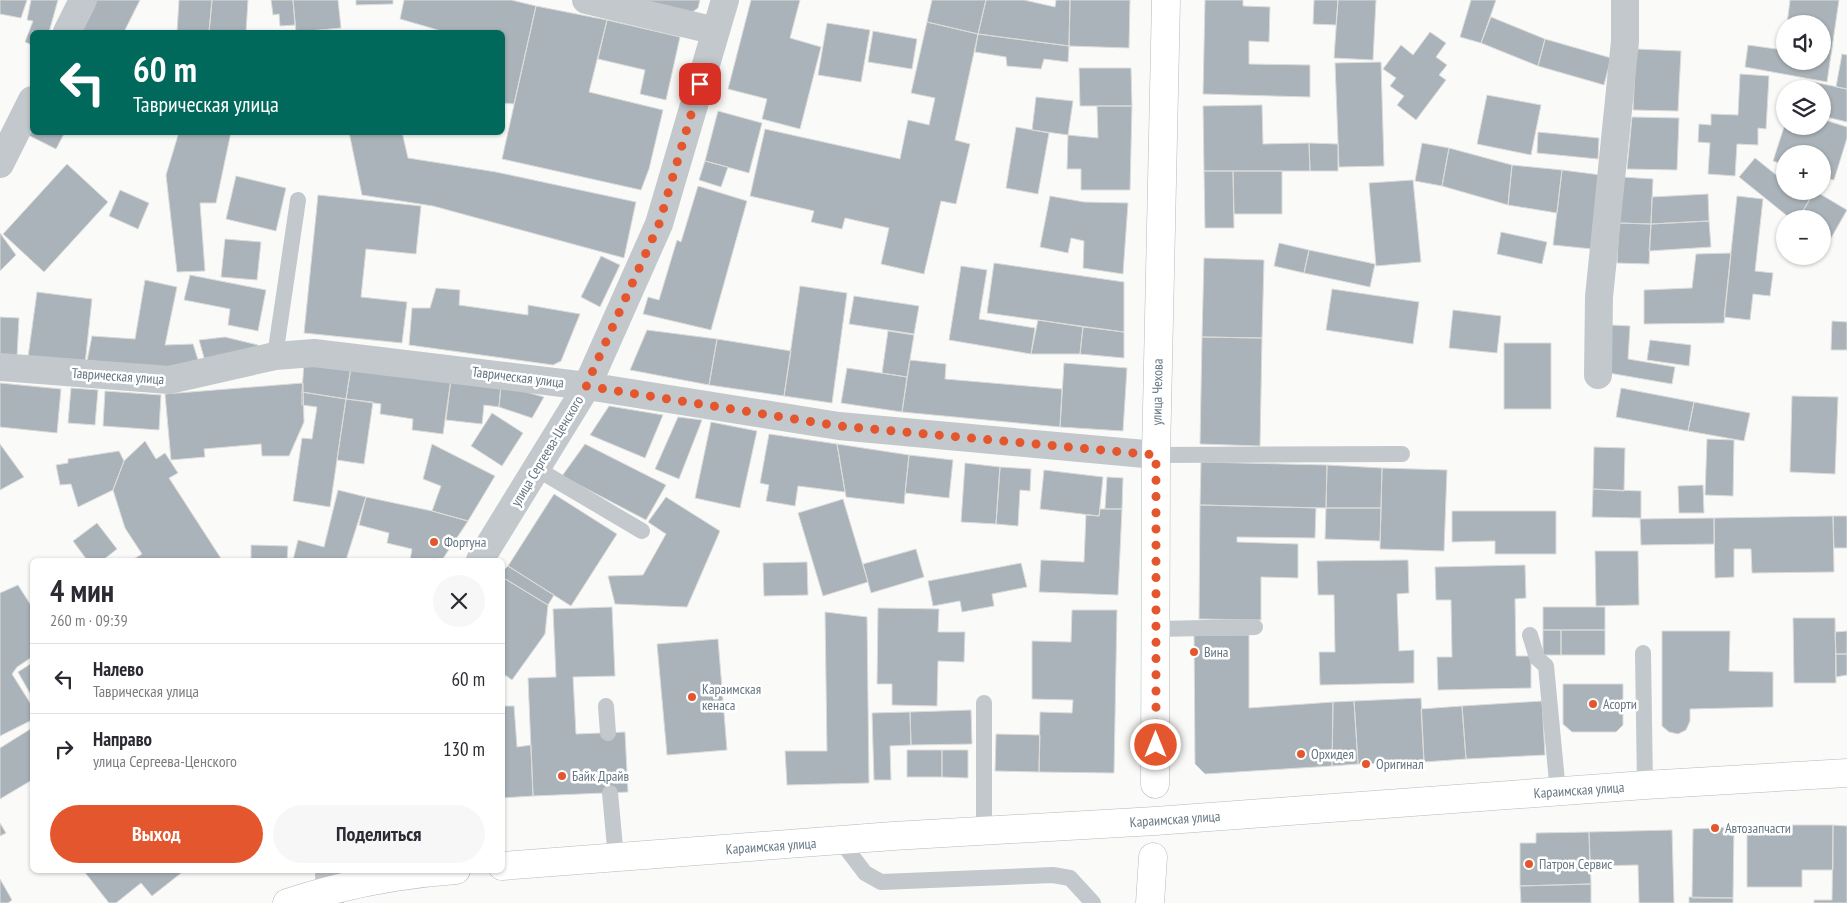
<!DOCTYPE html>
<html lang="ru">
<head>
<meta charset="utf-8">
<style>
  body { margin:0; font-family:"PT Sans Narrow",sans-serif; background:#f7f7f7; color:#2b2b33; height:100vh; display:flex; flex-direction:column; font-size:19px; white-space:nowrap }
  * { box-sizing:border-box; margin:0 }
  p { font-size:16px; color:#7c7c81 }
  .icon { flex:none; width:28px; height:28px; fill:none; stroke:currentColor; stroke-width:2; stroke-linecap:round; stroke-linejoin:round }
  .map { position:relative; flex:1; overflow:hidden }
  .panel { position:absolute; left:30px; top:558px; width:475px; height:315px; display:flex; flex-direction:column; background:#fff; border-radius:8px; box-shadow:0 1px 4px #0004 }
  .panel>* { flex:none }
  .guide { position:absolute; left:30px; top:30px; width:475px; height:105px; border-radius:8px; box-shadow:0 1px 4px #0004; background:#00695c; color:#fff; overflow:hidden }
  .controls { position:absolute; left:1776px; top:15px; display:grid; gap:10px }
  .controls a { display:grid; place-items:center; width:55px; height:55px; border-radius:50%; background:#fff; box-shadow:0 1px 4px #0004; font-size:25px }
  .pin { position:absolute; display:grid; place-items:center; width:42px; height:42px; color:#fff; margin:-21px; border-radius:10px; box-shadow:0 2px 8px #0006 }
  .me { position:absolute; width:55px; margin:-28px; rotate:0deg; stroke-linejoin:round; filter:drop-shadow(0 0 4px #0008) }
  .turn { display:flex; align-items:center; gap:18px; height:105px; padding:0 20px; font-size:22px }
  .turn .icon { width:65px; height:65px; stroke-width:2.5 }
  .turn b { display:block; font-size:35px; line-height:42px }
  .round { display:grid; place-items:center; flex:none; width:52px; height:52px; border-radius:26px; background:#f7f7f7 }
  .overview { display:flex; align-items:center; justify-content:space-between; height:85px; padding:0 20px }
  h1 { font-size:30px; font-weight:600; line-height:38px }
  .action { display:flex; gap:10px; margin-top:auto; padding:10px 20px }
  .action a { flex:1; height:58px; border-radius:30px; background:#e4572e; color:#fff; font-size:20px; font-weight:600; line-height:58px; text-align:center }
  .action a+a { background:#f7f7f7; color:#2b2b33 }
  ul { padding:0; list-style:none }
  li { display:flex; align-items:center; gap:15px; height:70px; padding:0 20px; border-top:1px solid #e1e1e2 }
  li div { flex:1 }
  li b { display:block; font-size:19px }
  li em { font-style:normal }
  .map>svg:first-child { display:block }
  .building { fill:#aab3b9; stroke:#dcdcda }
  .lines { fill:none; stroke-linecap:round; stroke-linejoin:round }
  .secondary-casing { stroke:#b3babf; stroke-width:29 }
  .lane { stroke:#c3c8cc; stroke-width:16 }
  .street { stroke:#c3c8cc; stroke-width:28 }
  .secondary { stroke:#fff; stroke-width:28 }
  .route { stroke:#e4572e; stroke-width:9; stroke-dasharray:0 16.2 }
  .poi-dot { fill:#e4572e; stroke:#fff; stroke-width:2 }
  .labels { text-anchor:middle; stroke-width:5; stroke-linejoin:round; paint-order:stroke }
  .street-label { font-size:14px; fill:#657683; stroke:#fff }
  .poi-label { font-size:14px; fill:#657683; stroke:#fff; text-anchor:start }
</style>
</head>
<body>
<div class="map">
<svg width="1847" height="903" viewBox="0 0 1847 903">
  <rect width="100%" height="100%" fill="#fafaf8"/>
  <path class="building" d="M0,0H27L21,18L0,14Z
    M31,0H58L49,32H32V45L25,42L33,21L27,20Z
    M95,0H140L124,32H79Z
    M179,0H212L209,32H177Z
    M212,0H248L246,32H270H209Z
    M271,0H293L295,25L280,26L279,14L273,15Z
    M293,0H338L341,28L296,32Z
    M356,0H393V4L356,5Z
    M404,0H511L536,6L514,104L502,103V32H445L400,19Z
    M628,0H700L698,8L691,13Z
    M751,0H800L790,38L821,47L800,129L762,119L767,99L728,89Z
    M932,0H986L978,34L927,22Z
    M986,0H1024L1055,7L1056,0H1070L1069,46L978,34Z
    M1070,0H1130L1129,48L1069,46Z
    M1205,0H1243V6L1270,7L1269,42L1249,41V64L1310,65V97L1203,94Z
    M1314,0H1338L1336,25L1313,24Z
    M1338,0H1376L1373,60L1334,58Z
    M1471,0H1496L1481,43L1460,37Z
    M1790,0H1839L1827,82L1745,67L1748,45L1783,50L1785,37V61H1822V24H1787Z
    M536,6L607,20L589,92L663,110L649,169L641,190L502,159Z
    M1491,17L1545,39L1538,66L1481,43Z
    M607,20L680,37L666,100L640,94L645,70L598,59Z
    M927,22L978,34L955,140L970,144L956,204L941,201L924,274L881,264L889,228L845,218L842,229L811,222L814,211L750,196L765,129L900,159L908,120L929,125L935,98L911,93Z
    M827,23L870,30L861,82L818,75Z
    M873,31L917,39L912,69L868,62Z
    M1430,32L1446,43L1436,57L1447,65L1439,75L1446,80L1416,120L1397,105L1404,96L1390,86L1396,78L1383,69L1401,45L1413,55Z
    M978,34L1069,46L1068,62L1044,59L1041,69L1007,66L1006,57L975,52Z
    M1545,39L1611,58L1604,85L1538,66Z
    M1636,49L1681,51L1678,111L1633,110Z
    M1842,54L1847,55V89L1836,87Z
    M1381,62L1384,166L1339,167L1335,63Z
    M1079,68H1131L1132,106H1080Z
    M1740,74L1769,76L1766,129L1758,128V145L1737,144L1735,176L1708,174L1710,143L1698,142L1699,124L1711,125V114L1738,115Z
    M1809,81L1847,89V122L1822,116V89H1807Z
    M1487,95L1541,105L1531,155L1477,144Z
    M1036,97L1073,101L1068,135L1032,130Z
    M1262,105L1263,144L1309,143L1310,171H1204L1203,106Z
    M1097,106H1132L1130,190H1081V169H1067L1068,135L1098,138Z
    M718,111L762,123L749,173L705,161Z
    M1632,117L1679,118L1677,170L1627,169Z
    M1822,119L1847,127V138L1834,180L1822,177V154H1785V165L1773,161L1785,124V126H1822Z
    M32,121V132H65L56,149L26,134Z
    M1016,127L1049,133L1038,194L1006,188Z
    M179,132H231L216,203H200L205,271L177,272L166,175Z
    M349,132H402L408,158L496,172L636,202L624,258L433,206L362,195Z
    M1538,132L1599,138L1598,159L1537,153Z
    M1309,143L1338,144V171H1310Z
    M1422,143L1449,148L1442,186L1415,181Z
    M1449,148L1512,165L1508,205L1442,186Z
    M1755,158L1785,182V191H1808L1813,194L1798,219H1791L1739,177Z
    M705,161L728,167L721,187L699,180Z
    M67,164L108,202L44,272L3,234Z
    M1512,165L1562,170L1557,213L1508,205Z
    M1562,170L1601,175L1592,249L1553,245Z
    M1204,171H1233L1234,228H1205Z
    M1233,171H1282V214H1234Z
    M236,176L286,188L276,231L226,219Z
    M1622,177L1653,179L1651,224L1619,223Z
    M1413,180L1421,262L1376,266L1369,183Z
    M698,186L747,201L711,330L643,314L648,297L659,300L677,240L681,242Z
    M120,190L149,203L138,229L109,216Z
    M1815,191L1847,210L1826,247L1822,245V219H1798Z
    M1708,194L1709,221L1651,224L1652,197Z
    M318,195L421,206L416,254L366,249L361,297L407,302L402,343L304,333Z
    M1050,196L1084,202L1128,203L1123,274L1083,268L1084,241L1071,238L1068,253L1040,247Z
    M1737,196L1763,199L1755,271L1773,273L1770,296L1753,294L1750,320L1724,317Z
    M1709,221L1711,247L1649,251L1651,224Z
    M1619,223L1651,224L1649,264L1617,263Z
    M1501,232L1547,242L1542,264L1497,254Z
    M0,233L16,255L0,271Z
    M225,239L261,242L257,280L221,277Z
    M1279,243L1309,250L1304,273L1274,266Z
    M1309,250L1375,264L1370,287L1304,273Z
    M1731,253L1724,323L1644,324V290L1692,288L1696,254Z
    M601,256L620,265L600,307L581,297Z
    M1204,258L1264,260L1262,338L1202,337Z
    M994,263L1124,282V332L987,313Z
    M961,266L987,270L979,319L1035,328L1031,354L949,340Z
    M190,275L266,290L258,331L228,325L230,309L184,300Z
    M145,280L177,287L165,345L193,344L200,366L153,369L87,361L92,336L135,339Z
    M800,286L847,293L832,403L784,396Z
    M436,288L460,290L459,305L528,315V305L580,314L561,361L553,365L409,345L412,308H430Z
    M1332,289L1419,302L1413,344L1326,330Z
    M37,292L92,299L85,364L28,357Z
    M854,296L919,306L914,334L849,324Z
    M1453,310L1501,316L1497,353L1449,348Z
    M0,317L19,318L17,357L0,355Z
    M1038,320L1083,327L1080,354H1031Z
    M1832,321L1847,322V350H1831Z
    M1611,325L1630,326L1628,359L1675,367L1672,384L1609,373Z
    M1083,327L1124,332V358L1080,354Z
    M647,330L717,339L709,385L630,370Z
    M888,331L914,335L907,377L882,373Z
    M225,337L258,345L255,357L205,361L199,340Z
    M1202,337L1262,338L1260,446L1200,444Z
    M717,339L791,351L784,396L709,385Z
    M1650,340L1691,345L1689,366L1647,360Z
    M1504,343H1551V409H1504Z
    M910,360L946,364L945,379L1062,389L1060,427L902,412Z
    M304,362L351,367L346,399L302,392Z
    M1064,363L1127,368L1123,431L1060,427Z
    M351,367L451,379L443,434L412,430L413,419L380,414L381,404L346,399Z
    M847,368L907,377L902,412L841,403Z
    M451,379L501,385L499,407L484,405L482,424L446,420Z
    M0,383L61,389L57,433L0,427Z
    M303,383L304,422L289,456H262L261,444L204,449L205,457L171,460L165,394Z
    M501,385L544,397L532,418L499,407Z
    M71,388L98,390L95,425L68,423Z
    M1621,388L1694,402L1688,431L1616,417Z
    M105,391L161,395L159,430L103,426Z
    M302,392L346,399L330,507L293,501L302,438L312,439L317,407L302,405Z
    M1792,396L1838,397L1835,474L1790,472Z
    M346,399L373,402L364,464L337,460Z
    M1694,402L1750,413L1744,441L1688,431Z
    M609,406L663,415L645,458L590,435Z
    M492,413L523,433L502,466L471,446Z
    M678,417L702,420L679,479L655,469Z
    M711,422L757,431L740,508L695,498Z
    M769,434L837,444L845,492L798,486L795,506L766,501L769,485L760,483Z
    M1707,439L1734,440L1733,496L1705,495Z
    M145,441L156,459L165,453L178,473L169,478L222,560H132L142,554L125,528L113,490L124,461Z
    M0,444L24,477L0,490Z
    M432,444L495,476L468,521L432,511L441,486L423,479Z
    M585,444L666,485L646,520L562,476Z
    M837,444L909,455L904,504L846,497Z
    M1594,447L1625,448L1624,491L1593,489Z
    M119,451L124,461L113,490L78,507L71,484L60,485L56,465L68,463V459Z
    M909,455L953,460L949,498L905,493Z
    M1201,462L1327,465L1326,508L1200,505Z
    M965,463L1000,467L996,524L961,522Z
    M1327,465L1382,468L1381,508H1326Z
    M1000,467L1031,469L1030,491L1020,490L1018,526L996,524Z
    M1382,468L1447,470L1444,551L1380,549Z
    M1044,470L1103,477L1099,516L1040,509Z
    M1107,477L1123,478L1122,509H1105Z
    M1703,485L1704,513H1679L1678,486Z
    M1593,489L1641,491V518L1592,517Z
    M338,490L366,497L346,560H293L298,540L324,547Z
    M554,494L617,534L571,606L508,566Z
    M366,497L432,511L468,521L442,560H410L412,549L387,543L389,533L359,525Z
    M666,497L720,531L687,607L615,604L608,576L643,575L666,534L648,522Z
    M843,499L868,582L823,596L798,513Z
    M1200,505L1316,508L1315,538L1237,537V542L1298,544V578L1261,577V620L1199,619Z
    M1326,508H1381L1380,541L1325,539Z
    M1100,509H1122L1118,595L1039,592L1041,560L1084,562L1086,515L1099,516Z
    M1452,511H1556V554H1495V541L1452,542Z
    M1833,516L1834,572L1752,573L1751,549H1734V577L1715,578L1714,518Z
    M1833,516H1847V548H1834Z
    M1714,518V544L1641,545L1640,519Z
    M97,523L117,549L103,560H87L73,541Z
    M251,545L288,546L287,560H251Z
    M916,549L924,577L871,593L863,564Z
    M1595,551H1638L1639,605L1596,606Z
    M1408,560L1409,593L1397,594L1399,651L1414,650V683L1320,685L1319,652H1335L1334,595H1318L1317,561Z
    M807,562L808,595L764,596L763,563Z
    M1021,563L1027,587L992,594L994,606L962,612L960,601L933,606L928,581Z
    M1525,565L1526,598L1515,599L1516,656H1531V688L1438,690L1437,657H1452L1451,600H1436L1435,567Z
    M508,566L554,595L548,605L502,577V572Z
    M502,577L548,605L545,634L512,680L505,675L502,678Z
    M18,585L32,607V657L17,667L12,674L32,706V720L0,736V593Z
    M612,607L615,676L573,677L576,734L625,732L628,792L533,796L528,678L556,677L553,609Z
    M1543,607H1605V630H1543Z
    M878,608L939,609L938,632H965L964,662L938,661L937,706L892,705V684H877Z
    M1072,610H1117L1114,773L1039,772L1040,712L1072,713L1073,700L1032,699V641L1071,642Z
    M825,612L867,617L869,783L787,785L785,751H827Z
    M1793,618H1835L1836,683H1794Z
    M1543,630H1561V655H1543Z
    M1561,630H1605V655H1561Z
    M1662,631H1730L1729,671L1773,672V707L1690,709V721L1686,730L1678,734L1669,732L1662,726Z
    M1847,631V654H1836L1835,632Z
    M1194,635H1249V708L1333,702L1332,766L1205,774L1195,764Z
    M718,639L727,750L667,755L657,644Z
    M1836,654H1847V675L1836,677Z
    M32,663V697L18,672Z
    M1563,684H1623V725L1616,732H1572L1563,724Z
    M1421,698L1424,762L1358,764L1354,701Z
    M1354,701L1358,764L1332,766L1333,702Z
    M1542,701L1545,755L1466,759L1462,706Z
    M502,706H514L517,747L531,745L533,796L502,798Z
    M1462,706L1466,759L1424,762L1421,709Z
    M971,710L972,744L911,745L910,712Z
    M910,712L911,745L890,746L891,780H874L872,713Z
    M32,728V780L0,799V748Z
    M996,734L1040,735L1039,772L995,771Z
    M907,750H942V777H907Z
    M942,750H968V778L942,777Z
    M0,823L6,833L0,836Z
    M1747,825H1833V870H1802V887H1747Z
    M1833,825L1847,826V903H1814V900H1832Z
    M1734,827L1733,898H1692L1693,829Z
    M1672,830L1674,903H1639L1638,865L1590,866L1589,832Z
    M1589,832L1591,884L1520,886V843H1536V833Z
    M83,870H185L152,896L141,883L116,903H109Z
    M0,879L12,900L8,903H0Z
    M1591,884V903H1521L1520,886Z
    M1689,897L1733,898V903H1689Z"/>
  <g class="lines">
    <defs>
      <path id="secondary" d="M1155,784L1156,455L1166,0
        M502,866L893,836L1155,821L1645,785L1847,773
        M287,903C342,885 399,874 456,870
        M1150,903L1153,857"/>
    </defs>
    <use href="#secondary" class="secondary-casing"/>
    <path class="lane" d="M275,356L298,200
      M1156,455L1402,454
      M537,469L642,531
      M1156,629L1255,627
      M1530,635L1537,658L1546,666L1558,792
      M1643,653L1645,785
      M606,706L608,733
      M610,793L616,858
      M984,831V703
      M840,840L865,873L881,882L1053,875L1070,878L1093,903"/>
    <path class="street" d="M586,0L716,31
      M67,32L83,0
      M0,164L32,100
      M0,367L169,380L275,356L314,353L587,386L839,426L1156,455
      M1598,375L1599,297L1625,41V0
      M480,560L587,386L659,224L725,0
      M329,870L330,903"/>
    <use href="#secondary" class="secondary"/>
  </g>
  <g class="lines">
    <path class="route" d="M700,84L659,224L586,386L839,426L1156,455V745"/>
  </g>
  <g class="poi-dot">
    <circle cx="434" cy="542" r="5"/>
    <circle cx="1194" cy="652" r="5"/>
    <circle cx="692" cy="697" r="5"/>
    <circle cx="1593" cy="704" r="5"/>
    <circle cx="1301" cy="754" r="5"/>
    <circle cx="1366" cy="764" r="5"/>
    <circle cx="562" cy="776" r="5"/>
    <circle cx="1715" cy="828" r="5"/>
    <circle cx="1529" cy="864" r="5"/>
  </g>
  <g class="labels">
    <g class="street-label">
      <text transform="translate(118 376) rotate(4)" y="5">Таврическая улица</text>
      <text transform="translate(518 377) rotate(7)" y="5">Таврическая улица</text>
      <text transform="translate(1157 392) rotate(-89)" y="5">улица Чехова</text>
      <text transform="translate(547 451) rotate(-59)" y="5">улица Сергеева-Ценского</text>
      <text transform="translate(1579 790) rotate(-4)" y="5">Караимская улица</text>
      <text transform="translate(1175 819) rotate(-4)" y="5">Караимская улица</text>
      <text transform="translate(771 846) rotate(-4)" y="5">Караимская улица</text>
    </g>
    <g class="poi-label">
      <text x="444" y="547">Фортуна</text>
      <text x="1204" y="657">Вина</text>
      <text x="702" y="694">Караимская<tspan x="702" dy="16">кенаса</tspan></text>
      <text x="1603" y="709">Асорти</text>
      <text x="1311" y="759">Орхидея</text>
      <text x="1376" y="769">Оригинал</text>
      <text x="572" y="781">Байк Драйв</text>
      <text x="1725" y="833">Автозапчасти</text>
      <text x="1539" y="869">Патрон Сервис</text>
    </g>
  </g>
</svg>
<div class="controls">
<a><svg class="icon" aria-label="sound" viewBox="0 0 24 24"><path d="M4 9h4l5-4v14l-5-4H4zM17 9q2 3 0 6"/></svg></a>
<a><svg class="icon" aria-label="layers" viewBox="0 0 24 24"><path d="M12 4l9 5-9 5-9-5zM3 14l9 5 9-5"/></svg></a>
<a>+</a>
<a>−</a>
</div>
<div class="pin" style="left:700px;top:84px;background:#d93025"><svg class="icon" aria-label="arrive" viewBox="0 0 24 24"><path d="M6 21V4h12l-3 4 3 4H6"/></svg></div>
<svg class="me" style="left:1156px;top:745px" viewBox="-20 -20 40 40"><circle r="17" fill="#e4572e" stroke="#fff" stroke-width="3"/><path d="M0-11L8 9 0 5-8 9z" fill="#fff"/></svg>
<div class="guide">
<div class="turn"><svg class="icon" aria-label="left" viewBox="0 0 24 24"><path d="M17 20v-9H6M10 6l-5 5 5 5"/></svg><div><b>60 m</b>Таврическая улица</div></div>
</div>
<section class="panel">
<div class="overview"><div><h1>4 мин</h1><p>260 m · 09:39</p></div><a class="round"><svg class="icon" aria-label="close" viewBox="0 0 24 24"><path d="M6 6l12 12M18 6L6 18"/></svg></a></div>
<ul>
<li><svg class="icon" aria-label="left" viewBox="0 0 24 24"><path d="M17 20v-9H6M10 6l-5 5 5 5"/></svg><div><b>Налево</b><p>Таврическая улица</p></div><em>60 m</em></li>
<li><svg class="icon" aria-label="right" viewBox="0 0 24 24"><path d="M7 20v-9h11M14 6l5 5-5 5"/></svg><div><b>Направо</b><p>улица Сергеева-Ценского</p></div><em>130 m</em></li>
</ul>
<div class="action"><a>Выход</a><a>Поделиться</a></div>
</section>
</div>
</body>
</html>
